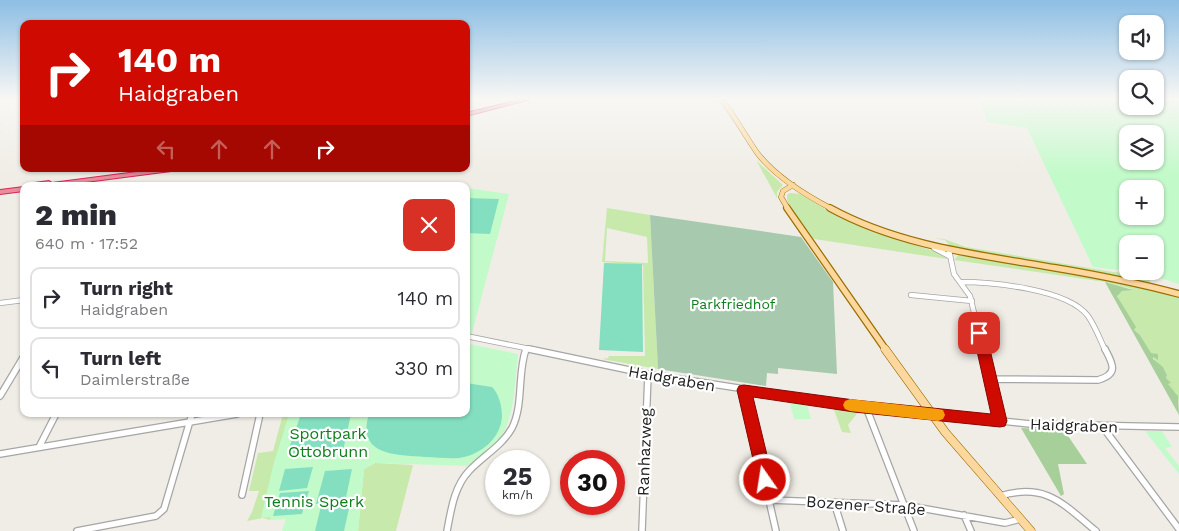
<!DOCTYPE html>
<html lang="en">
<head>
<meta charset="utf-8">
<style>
  body { margin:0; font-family:"Work Sans",sans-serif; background:#f7f7f7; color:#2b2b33; height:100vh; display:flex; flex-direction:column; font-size:19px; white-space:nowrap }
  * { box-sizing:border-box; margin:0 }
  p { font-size:16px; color:#7c7c81 }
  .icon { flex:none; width:28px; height:28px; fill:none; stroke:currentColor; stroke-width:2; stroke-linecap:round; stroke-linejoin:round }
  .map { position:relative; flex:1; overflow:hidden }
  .sheet { position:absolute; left:20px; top:182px; width:450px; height:235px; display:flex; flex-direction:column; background:#fff; border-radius:10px; box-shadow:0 1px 4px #0004 }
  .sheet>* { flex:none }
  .banner { position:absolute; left:20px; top:20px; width:450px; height:152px; border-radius:10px; box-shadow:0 1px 4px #0004; background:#cf0a00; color:#fff; overflow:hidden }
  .tools { position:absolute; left:1119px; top:15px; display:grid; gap:10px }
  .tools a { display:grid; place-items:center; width:45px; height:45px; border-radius:10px; background:#fff; box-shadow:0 1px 4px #0004; font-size:25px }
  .speed { position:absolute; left:485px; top:450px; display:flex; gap:10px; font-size:25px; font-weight:700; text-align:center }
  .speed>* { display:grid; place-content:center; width:65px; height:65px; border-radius:50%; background:#fff; box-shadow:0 1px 4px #0004; line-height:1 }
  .speed small { font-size:12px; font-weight:400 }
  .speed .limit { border:8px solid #d22; background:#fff; color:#111 }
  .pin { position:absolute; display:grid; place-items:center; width:42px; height:42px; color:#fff; margin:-21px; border-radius:10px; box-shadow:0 2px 8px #0006 }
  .me { position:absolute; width:55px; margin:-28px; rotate:347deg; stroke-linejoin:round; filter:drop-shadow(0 0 4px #0008) }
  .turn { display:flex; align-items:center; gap:18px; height:105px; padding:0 15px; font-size:22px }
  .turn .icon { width:65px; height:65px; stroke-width:2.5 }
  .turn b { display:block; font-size:35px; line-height:42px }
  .lanes { display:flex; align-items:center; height:48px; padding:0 15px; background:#0003; justify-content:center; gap:25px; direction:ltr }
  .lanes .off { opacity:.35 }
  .round { display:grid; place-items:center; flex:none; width:52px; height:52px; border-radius:10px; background:#f7f7f7 }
  .summary { display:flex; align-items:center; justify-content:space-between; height:85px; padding:0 15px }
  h1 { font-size:30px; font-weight:800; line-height:38px }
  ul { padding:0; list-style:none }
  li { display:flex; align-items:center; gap:15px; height:62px; margin:0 10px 8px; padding:0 5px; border:2px solid #e1e1e2; border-radius:10px }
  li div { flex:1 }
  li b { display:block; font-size:19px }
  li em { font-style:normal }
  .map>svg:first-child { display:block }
  .grass { fill:#c7eaac; fill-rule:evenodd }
  .forest { fill:#a7cf9a }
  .cemetery { fill:#a7c9ad }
  .park { fill:#c3faca; fill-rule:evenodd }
  .pitch { fill:#84dfc0 }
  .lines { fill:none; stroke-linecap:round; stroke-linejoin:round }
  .minor-far1-casing { stroke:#a6a6a6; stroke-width:6 }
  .minor-casing { stroke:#a6a6a6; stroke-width:8 }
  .major-far2-casing { stroke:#9b6f00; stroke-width:5.5 }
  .major-far1-casing { stroke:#9b6f00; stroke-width:8 }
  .major-casing { stroke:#9b6f00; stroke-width:9 }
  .highway-casing { stroke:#db255b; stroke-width:2 }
  .minor-far1 { stroke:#fff; stroke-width:4.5 }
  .minor { stroke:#fff; stroke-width:5.5 }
  .major-far2 { stroke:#fcd89f; stroke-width:4.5 }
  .major-far1 { stroke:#fcd89f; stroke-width:5.5 }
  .major { stroke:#fcd89f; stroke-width:8 }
  .highway { fill:#e78e9a; fill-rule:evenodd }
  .route { fill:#cf0a00; stroke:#870600 }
  .slow { fill:#f59e0b }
  .labels { text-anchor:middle; stroke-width:4.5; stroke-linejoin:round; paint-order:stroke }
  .park-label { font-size:14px; fill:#0c7f1b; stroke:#fff }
  .near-street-label { font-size:16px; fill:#1f1f1f; stroke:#fff }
  .near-park-label { font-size:16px; fill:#0c7f1b; stroke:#fff }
</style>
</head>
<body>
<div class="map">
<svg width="1179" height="531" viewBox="0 0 1179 531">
  <rect width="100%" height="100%" fill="#f0ede6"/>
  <path class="grass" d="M756,160L783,185L777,192V198Z
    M790,193L800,194L840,218L899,240L937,252L947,259L814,239C804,229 786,211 787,195Z
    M607,208L650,215L658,369L602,359L608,358L609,356H645L643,265L602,262ZM607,228L647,237L648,263L605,261Z
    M933,238L944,239L966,247L1113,272L1140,274L1149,279L1151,285L1115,275L951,247L945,240Z
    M958,255L1100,277L1179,297V401L1176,393L1168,387V384L1170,383L1166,378L1167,375L1163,367L1155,362L1153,357L1158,360L1151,354L1140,335L1134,330L1117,295L1122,291L1132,289L1105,282L954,260Z
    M833,407L860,410L848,425L851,433L842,432Z
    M283,414H301L270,520L263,518L247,521L252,512L259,491H249L258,453L273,451Z
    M375,463L413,465L396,531H358L364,469Z"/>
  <path class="forest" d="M1105,282L1133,290L1122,291L1117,296L1136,327L1134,330L1140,335L1151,353L1158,354V360L1153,357V359L1163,367L1167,375L1166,378L1171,383L1168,384L1178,396L1179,415Z
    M1021,428L1064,430L1087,464H1058L1064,494L1061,496Z"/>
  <path class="cemetery" d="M650,215L801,237L833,282L837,374L778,368V374L767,373L766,386L658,369Z"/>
  <path class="park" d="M978,99H1127L1128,106H1155V99H1179V284L1142,272L1130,271H1155V244H1128L1127,271L1093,267L1027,128L987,122ZM1128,134H1155V161H1128ZM1128,189H1155V216H1128Z
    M466,188L509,194L469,344L518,354C515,380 515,421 498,441C490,451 477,459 467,466L375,463L364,469L358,531H282L286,519L270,520V517L261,518L273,466L289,414H466Z
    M790,403L807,405L811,419H794Z
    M1145,431H1162L1172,447L1165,448L1179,466V474Z"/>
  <path class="pitch" d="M466,198L499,199L490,234L466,233Z
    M604,263L642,264L643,352L599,350Z
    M466,383L492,387C499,394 502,406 502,416C501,438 481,455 459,458C448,459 436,457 425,457C396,455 356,456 369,414H466Z
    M301,414H351L343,451L287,454Z
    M313,467L307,488L279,491L285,469Z
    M352,469L345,502L316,504L325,471Z
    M309,491L302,514L273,516L280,493Z
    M350,504L344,531H315L321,506Z"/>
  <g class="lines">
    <defs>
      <path id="minor-far1" d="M934,248L949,256
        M949,250L954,274L970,296L983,350
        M960,282C992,282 1068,289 1088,316C1095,326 1100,339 1105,350
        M911,295L972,301
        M0,303L24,300
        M466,336L535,350"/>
      <path id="minor" d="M529,349L648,374L842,404L1030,424L1179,427
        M983,349L1000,421
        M990,379L1098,380C1119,374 1113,364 1105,349
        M744,390L776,531
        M0,396L24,356
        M866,407L914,531
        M1102,426L1179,529
        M39,447L56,414
        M0,454L237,414
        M242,495L260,414
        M1000,496C1046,482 1063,504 1096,531
        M769,500L904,505L1005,523L1020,519
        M834,502L843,531
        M964,515L971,531
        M77,531L156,516L164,509L192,414
        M447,531C451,510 454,487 469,471C483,456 502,446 512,428C524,404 517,374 526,349
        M642,531L648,374"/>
      <path id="major-far2" d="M721,99C735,116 745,136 758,154C777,178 805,195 832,209
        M788,209L781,197L783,191L793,185"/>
      <path id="major-far1" d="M787,208L886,350
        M830,208C899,246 980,255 1056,268C1098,275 1138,283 1179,294"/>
      <path id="major" d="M885,349L945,432L1031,531"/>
      <path id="highway" d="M524,99H531L466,116V113Z
        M160,169H174L171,171L55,186H24L27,184L49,181L52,183Z
        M24,187V191L0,194V190Z"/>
    </defs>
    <use href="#minor-far1" class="minor-far1-casing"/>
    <use href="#minor" class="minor-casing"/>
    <use href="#major-far2" class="major-far2-casing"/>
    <use href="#major-far1" class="major-far1-casing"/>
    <use href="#major" class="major-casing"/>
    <use href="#highway" class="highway-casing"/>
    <use href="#minor-far1" class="minor-far1"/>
    <use href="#minor" class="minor"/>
    <use href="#major-far2" class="major-far2"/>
    <use href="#major-far1" class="major-far1"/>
    <use href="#major" class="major"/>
    <use href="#highway" class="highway"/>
  </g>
  <linearGradient id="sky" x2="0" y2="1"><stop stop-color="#8dbee4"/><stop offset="0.57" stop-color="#f8f7f4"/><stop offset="1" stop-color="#f8f7f4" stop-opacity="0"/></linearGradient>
  <rect width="1179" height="173" fill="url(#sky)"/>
  <path class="route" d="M979,328L984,330L986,333L1007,421L1005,426L1000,427L854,412L753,397L773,480L770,485L765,487L759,485L737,390L739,386L744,385L854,400L991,414L973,333L975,330Z"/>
  <path class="slow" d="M850,399L938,409L943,410L945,415L943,419L938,421L850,411L845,409L843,405L845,401Z"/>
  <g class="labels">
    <g class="park-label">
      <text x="733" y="309">Parkfriedhof</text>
    </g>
    <g class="near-street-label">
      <text transform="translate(672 378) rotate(10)" y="6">Haidgraben</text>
      <text transform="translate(1074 425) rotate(2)" y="6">Haidgraben</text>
      <text transform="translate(644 452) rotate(-88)" y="6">Ranhazweg</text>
      <text transform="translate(866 505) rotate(4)" y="6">Bozener Straße</text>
    </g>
    <g class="near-park-label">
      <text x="328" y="439">Sportpark<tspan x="328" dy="18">Ottobrunn</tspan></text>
      <text x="314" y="507">Tennis Sperk</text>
    </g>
  </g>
</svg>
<div class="tools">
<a><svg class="icon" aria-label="sound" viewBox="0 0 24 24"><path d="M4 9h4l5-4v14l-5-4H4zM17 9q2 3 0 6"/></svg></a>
<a><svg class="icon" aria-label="search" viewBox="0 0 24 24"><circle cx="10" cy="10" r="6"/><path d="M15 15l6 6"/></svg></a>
<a><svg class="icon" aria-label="layers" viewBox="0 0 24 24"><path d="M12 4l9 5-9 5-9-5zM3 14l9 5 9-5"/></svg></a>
<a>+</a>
<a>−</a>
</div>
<div class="speed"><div>25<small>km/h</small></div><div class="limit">30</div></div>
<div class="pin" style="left:979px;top:333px;background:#d93025"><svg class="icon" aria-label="arrive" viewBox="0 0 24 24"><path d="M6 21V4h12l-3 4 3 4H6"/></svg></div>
<svg class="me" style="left:765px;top:480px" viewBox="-20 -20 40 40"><circle r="17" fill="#cf0a00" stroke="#fff" stroke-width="3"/><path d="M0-11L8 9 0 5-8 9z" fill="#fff"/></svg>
<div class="banner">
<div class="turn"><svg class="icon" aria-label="right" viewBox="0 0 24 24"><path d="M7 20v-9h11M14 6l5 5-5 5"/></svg><div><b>140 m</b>Haidgraben</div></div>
<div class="lanes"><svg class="icon off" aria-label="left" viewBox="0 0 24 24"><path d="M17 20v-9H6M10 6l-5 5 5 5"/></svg><svg class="icon off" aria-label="ahead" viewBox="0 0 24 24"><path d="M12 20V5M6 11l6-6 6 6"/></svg><svg class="icon off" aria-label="ahead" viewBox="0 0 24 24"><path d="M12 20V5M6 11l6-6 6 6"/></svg><svg class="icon" aria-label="right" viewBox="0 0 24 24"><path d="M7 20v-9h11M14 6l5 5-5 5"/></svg></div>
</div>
<section class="sheet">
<div class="summary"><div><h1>2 min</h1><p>640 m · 17:52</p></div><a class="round" style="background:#d93025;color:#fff"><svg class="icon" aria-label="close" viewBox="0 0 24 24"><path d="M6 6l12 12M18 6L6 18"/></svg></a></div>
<ul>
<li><svg class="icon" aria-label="right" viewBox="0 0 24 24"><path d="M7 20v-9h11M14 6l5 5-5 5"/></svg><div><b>Turn right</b><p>Haidgraben</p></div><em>140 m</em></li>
<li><svg class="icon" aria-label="left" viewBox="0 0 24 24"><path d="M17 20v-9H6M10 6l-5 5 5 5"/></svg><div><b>Turn left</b><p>Daimlerstraße</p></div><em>330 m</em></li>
</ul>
</section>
</div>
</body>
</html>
